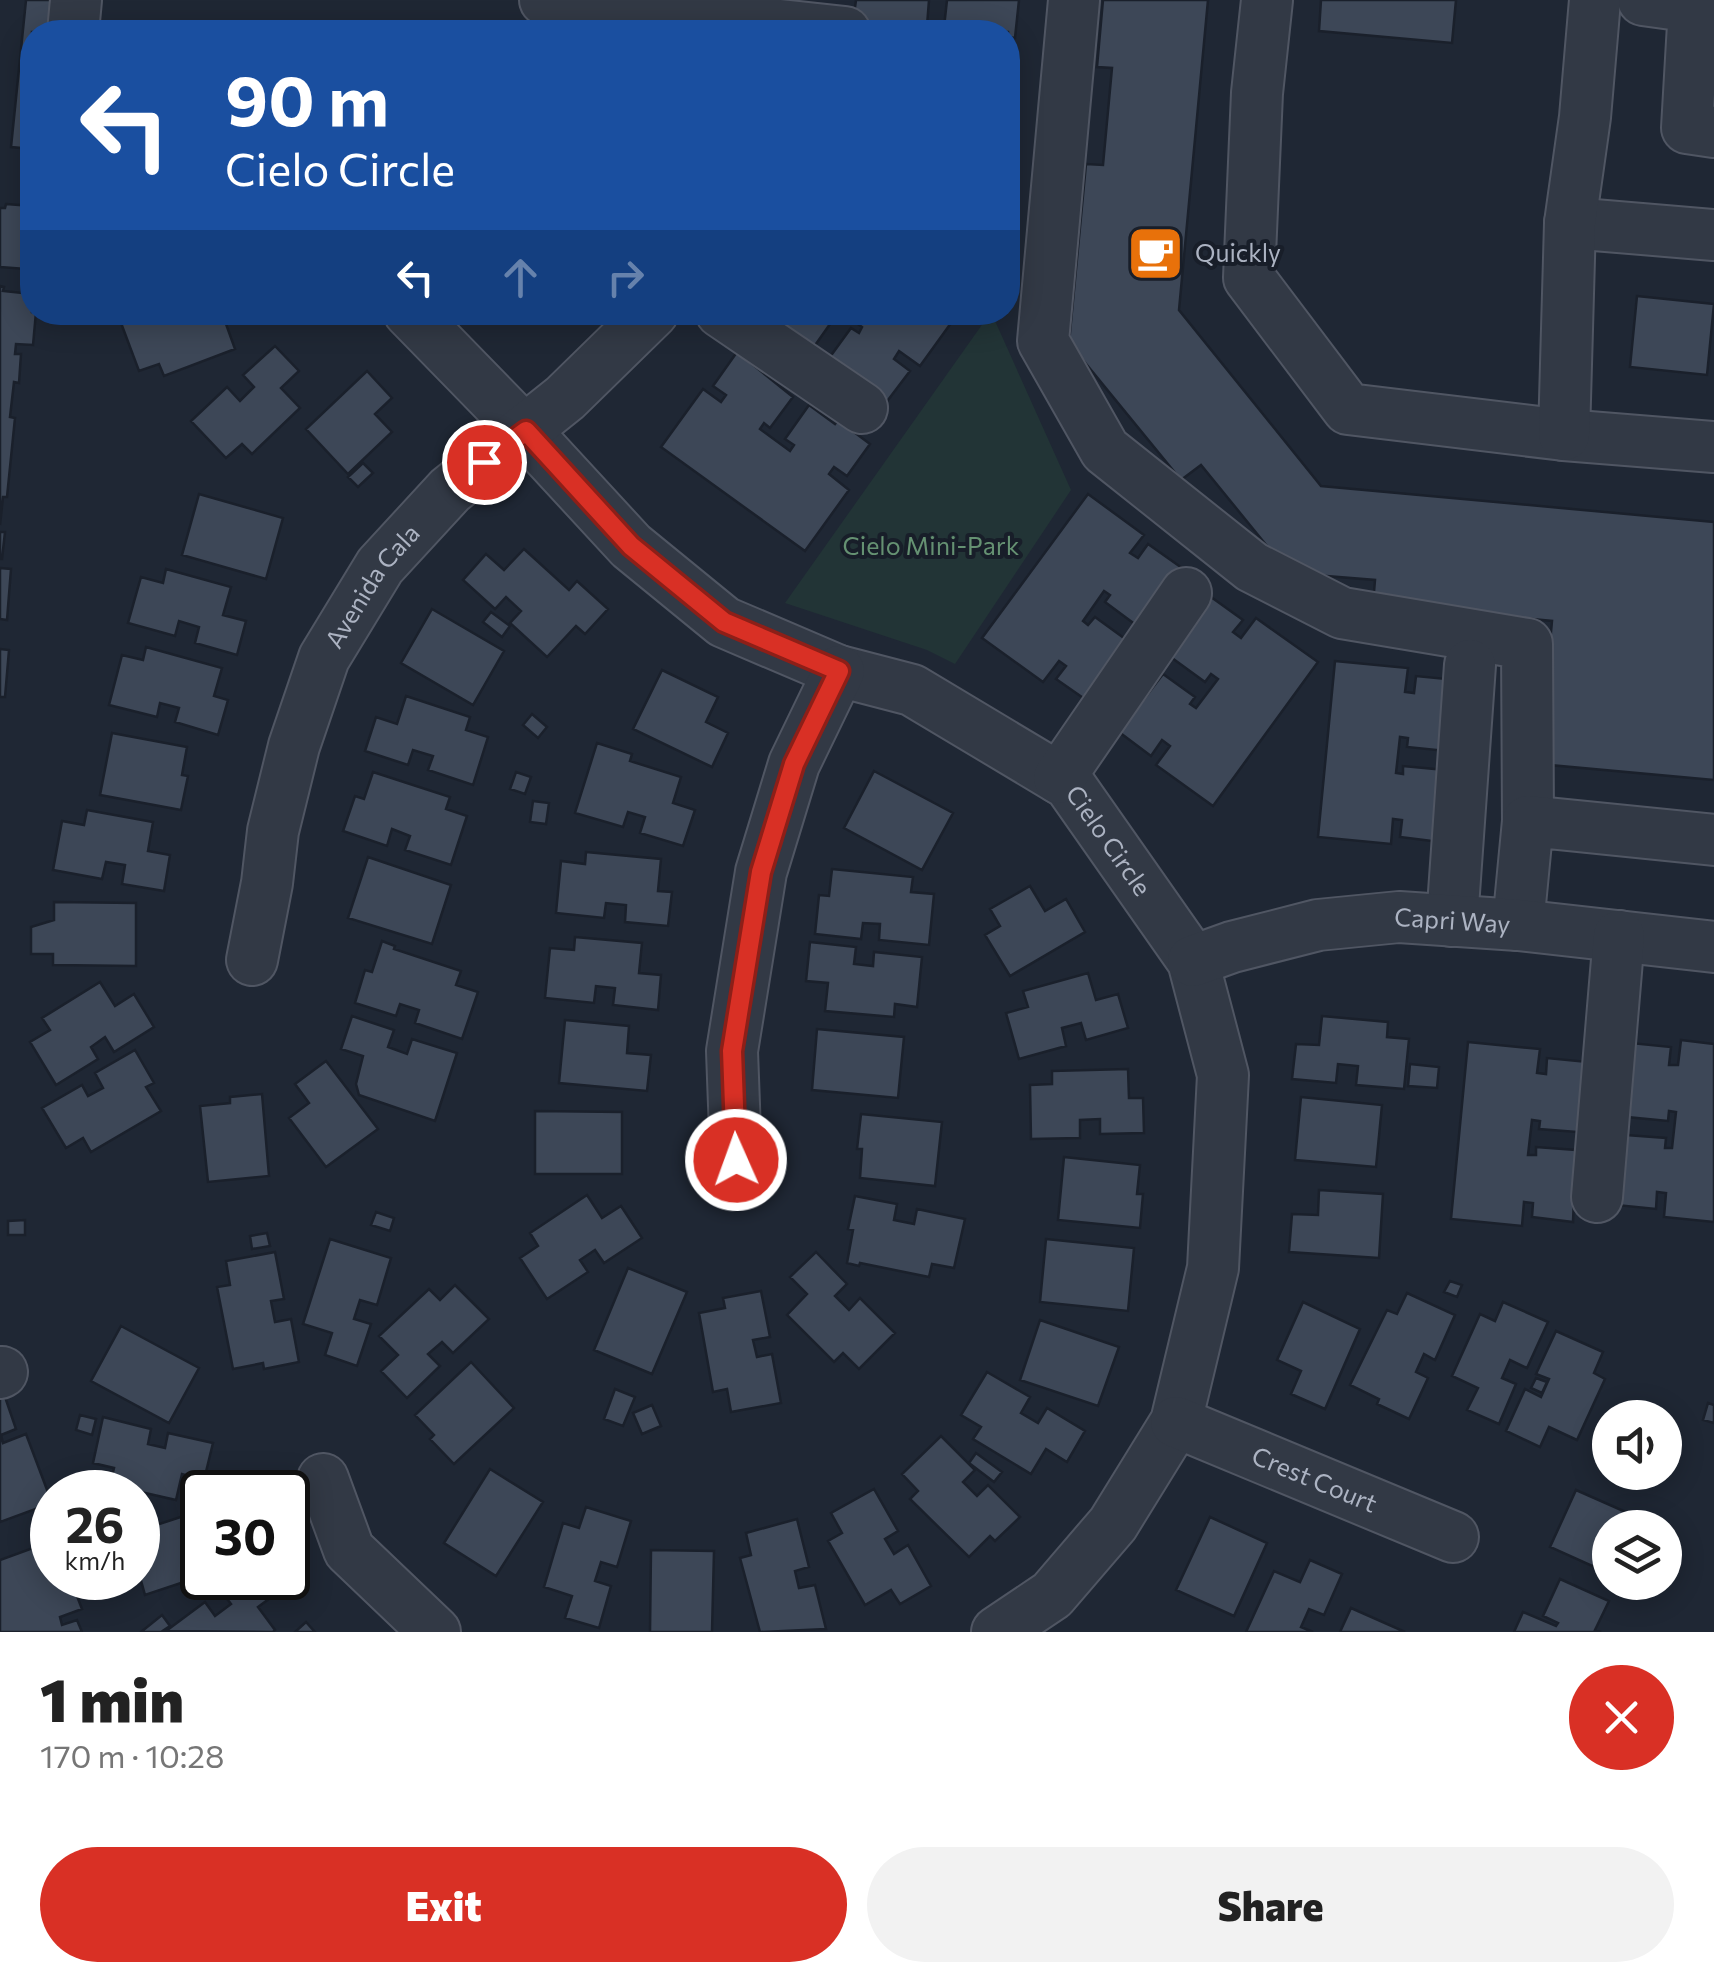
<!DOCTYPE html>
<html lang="en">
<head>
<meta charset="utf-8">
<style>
  body { margin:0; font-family:Commissioner,sans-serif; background:#f2f2f2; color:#222; height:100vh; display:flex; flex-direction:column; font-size:38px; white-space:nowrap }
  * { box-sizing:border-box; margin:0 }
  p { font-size:32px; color:#767676 }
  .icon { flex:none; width:55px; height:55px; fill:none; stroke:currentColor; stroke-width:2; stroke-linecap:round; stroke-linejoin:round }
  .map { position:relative; height:1632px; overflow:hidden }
  .panel { display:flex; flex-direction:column; background:#fff; flex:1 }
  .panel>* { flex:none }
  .top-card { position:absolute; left:20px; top:20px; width:1000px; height:305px; border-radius:40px; box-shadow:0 5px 25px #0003; background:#1a4fa0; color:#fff; overflow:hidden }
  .buttons { position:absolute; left:1592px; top:1400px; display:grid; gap:20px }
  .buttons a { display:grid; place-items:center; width:90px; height:90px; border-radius:50%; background:#fff; box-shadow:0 5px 25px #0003; font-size:50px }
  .speed { position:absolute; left:30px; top:1470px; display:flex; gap:20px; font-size:50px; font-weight:700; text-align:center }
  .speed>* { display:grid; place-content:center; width:130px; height:130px; border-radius:50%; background:#fff; box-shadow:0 5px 25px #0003; line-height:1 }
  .speed small { font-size:25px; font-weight:400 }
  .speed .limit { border:5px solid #111; border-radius:15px; background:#fff; color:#111 }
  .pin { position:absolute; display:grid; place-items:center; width:85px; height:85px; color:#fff; margin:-42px; border:5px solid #fff; border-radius:50%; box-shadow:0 2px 10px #0007 }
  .me { position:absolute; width:110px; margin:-55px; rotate:358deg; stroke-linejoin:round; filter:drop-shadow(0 0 8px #0008) }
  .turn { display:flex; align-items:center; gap:35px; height:210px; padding:0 40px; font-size:45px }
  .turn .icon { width:130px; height:130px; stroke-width:2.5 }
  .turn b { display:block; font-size:70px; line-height:85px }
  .lanes { display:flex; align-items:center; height:95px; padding:0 40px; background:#0003; justify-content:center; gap:50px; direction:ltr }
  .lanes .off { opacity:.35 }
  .round { display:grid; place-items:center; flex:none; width:105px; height:105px; border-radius:52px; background:#f2f2f2 }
  .headline { display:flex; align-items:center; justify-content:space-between; height:170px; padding:0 40px }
  h1 { font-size:60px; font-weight:800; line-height:75px }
  .button { display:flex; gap:20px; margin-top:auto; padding:20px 40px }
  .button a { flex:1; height:115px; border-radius:60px; background:#d93025; color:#fff; font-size:40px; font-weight:800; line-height:115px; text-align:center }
  .button a+a { background:#f2f2f2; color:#222 }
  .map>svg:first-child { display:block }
  .green { fill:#223436 }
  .building { fill:#3d4757; stroke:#1a202b; stroke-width:2.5 }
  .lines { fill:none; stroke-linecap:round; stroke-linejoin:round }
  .minor-casing { stroke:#505663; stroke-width:54 }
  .minor { stroke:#323945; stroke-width:50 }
  .route-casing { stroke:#8d1f18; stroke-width:25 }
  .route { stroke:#d93025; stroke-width:18 }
  .labels { text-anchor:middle; stroke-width:8; stroke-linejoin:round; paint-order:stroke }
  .poi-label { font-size:25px; fill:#acb3c2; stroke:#181e29; text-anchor:start }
  .park-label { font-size:25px; fill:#659172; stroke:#181e29 }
  .street-label { font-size:25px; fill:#acb3c2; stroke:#181e29 }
</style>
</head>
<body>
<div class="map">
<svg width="1714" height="1632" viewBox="0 0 1714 1632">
  <rect width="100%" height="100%" fill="#1f2734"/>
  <path class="green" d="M991,312L1071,490L955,664L927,650L785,603Z"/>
  <path class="building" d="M26,0H61L58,32H32V149L11,147Z
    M856,0H929L927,26L853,22Z
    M947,0H1019L1015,38L1008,37V32H977L944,27Z
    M1103,0H1208L1179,310L1321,486L1714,522V780L1539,764L1552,621L1373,604L1375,580L1289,573L1201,465L1181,480L1069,343L1086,164L1103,165L1112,68L1097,67Z
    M1321,0H1456L1452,43L1319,31Z
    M6,204L32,206V266H26V269L0,267V208H5Z
    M0,286L4,287L3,291L32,294V312H36L33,345L16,344L15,354H21L19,383L14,382L10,417L15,418L7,497H3L0,525Z
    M1637,296L1714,304L1707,375L1630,367Z
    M150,312H169L173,322L191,312H238L240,319L226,324L235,349L164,376L159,364L139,371L121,323Z
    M829,312L835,317L811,351L751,313Z
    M842,312H959L920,366L899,351L894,359L910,371L885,404L827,361L851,328L859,333L862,327Z
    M275,346L299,371L281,388L300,408L252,454L242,444L226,458L191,421L227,387L240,401L254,387L243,375Z
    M737,352L793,397L770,428L764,423L760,429L790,451L794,445L785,439L809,405L835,424L838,420L870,444L847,476L834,467L829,474L849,490L805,551L661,447L703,389L721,402L726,395L713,386Z
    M367,371L392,398L375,414L392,432L348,474L306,429Z
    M363,463L373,473L358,487L348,477Z
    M199,494L283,518L266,579L182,555Z
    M1088,494L1144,535L1130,553L1138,558L1148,544L1182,568L1136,625L1105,602L1110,595L1104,591L1083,621L1088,625L1095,617L1128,641L1089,702L1056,679L1066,666L1059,661L1043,682L982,638Z
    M0,532H5L2,559H0Z
    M524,549L569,590L577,581L608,609L585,634L576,626L547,657L510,623L521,611L506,597L495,609L463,580L486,554L504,570Z
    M0,568L11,569L7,620L0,619Z
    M166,569L231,587L223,615L246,621L237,655L195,643L199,627L179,621L175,636L128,623L141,577L163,583Z
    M1211,597L1243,620L1233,632L1241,638L1256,618L1318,662L1213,806L1156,765L1170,746L1162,740L1151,756L1119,732L1163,674L1195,697L1190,704L1196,708L1218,679L1211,674L1205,682L1172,658Z
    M432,609L504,651L473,705L401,663Z
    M491,612L510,626L502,637L483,622Z
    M146,647L222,668L214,696L228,700L218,735L175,722L179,708L160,703L157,717L109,705L122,655L143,660Z
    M0,649L9,650L5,697H0Z
    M1335,661L1408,668L1405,692L1414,693L1416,676L1457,680L1446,751L1407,747L1408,738L1400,737L1396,773L1403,774V766L1445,770L1440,842L1400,837L1402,820L1393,819L1391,844L1318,837Z
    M662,670L718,697L706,722L728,733L712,767L633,729Z
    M406,696L470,717L466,730L488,737L473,785L428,770L433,756L413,750L408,765L365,751L376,717L397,724Z
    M532,714L547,727L538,738L523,725Z
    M112,733L187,747L182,775L188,776L181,810L100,795Z
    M597,743L632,754L630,761L681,777L673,803L695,810L683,846L640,833L645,817L628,812L623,827L575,813Z
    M874,771L953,813L922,870L844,828Z
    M373,772L450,797L446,809L467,816L451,865L405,850L410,836L392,829L387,846L343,831L355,796L364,799Z
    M516,772L531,777L525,794L510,789Z
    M533,801L549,803L546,824L530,822Z
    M87,810L153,822L148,851L170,855L164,891L122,884L125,865L106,862L102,879L53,870L62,821L84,825Z
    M586,852L661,859L658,891L672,892L668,926L625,922L626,905L606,903L604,918L556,913L561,861L585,864Z
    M368,857L451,885L432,944L348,918Z
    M832,869L913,877L911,892L934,894L929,945L879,940L880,924L863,923L861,939L815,934L819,895L829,896Z
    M1030,886L1045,911L1066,899L1085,932L1010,976L985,935L1000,926L990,909Z
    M54,902L136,903V966L53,965V954H31V927L54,920Z
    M575,937L642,943L639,973L661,975L658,1010L613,1005L615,988L596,986L594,1003L545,998L550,948L574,950Z
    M382,941L395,946L394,949L461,971L456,985L478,992L462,1039L415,1023L419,1010L400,1004L396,1016L355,1003L365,970L372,972Z
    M810,942L856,947L854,964L873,966L874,952L922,957L917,1007L895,1004L894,1017L825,1011L828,983L806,981Z
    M1088,973L1096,1000L1118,994L1128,1028L1086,1040L1081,1023L1062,1028L1066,1046L1019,1059L1006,1013L1028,1007L1023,991Z
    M100,982L115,1006L134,994L154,1027L114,1052L105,1037L91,1047L98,1059L56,1085L30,1042L50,1030L42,1018Z
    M352,1016L394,1030L388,1047L407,1054L412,1039L457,1053L435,1121L359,1095L356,1084L363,1056L341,1049Z
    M1322,1016L1388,1022L1387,1037L1409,1039L1404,1089L1356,1085L1358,1066L1338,1064L1336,1083L1292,1079L1296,1044L1319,1045Z
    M565,1020L629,1026L627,1053L651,1055L647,1091L559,1083Z
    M817,1029L904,1037L898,1098L812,1090Z
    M1681,1040L1714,1044V1222L1664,1217L1666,1193L1657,1192L1656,1209L1616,1205L1626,1135L1666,1138L1665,1148H1672L1676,1112L1669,1111L1668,1121L1627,1117L1631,1043L1671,1047L1669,1065H1678Z
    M1468,1042L1540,1049L1537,1073L1546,1074L1547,1058L1588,1062L1577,1132L1539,1129L1540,1121L1532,1120L1528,1155H1536V1147L1576,1150L1573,1222L1532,1217L1533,1203L1524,1202L1522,1226L1451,1219Z
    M135,1050L154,1083L146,1087L161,1111L91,1152L83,1138L66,1148L42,1108L82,1085L88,1096L103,1088L95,1073Z
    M326,1061L378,1129L326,1167L289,1118L309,1103L295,1084Z
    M1410,1064L1439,1067L1437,1088L1408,1086Z
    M1128,1069L1129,1098H1143L1144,1133L1100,1134V1119L1080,1120V1138L1031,1139L1030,1085L1052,1084V1071Z
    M262,1094L269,1176L208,1182L200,1106L230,1103V1097Z
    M1301,1097L1382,1105L1376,1167L1295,1160Z
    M535,1111L622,1112V1174H535Z
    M861,1114L942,1122L935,1186L860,1178L862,1149H857Z
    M1064,1157L1140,1165L1137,1194H1143L1140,1228L1058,1220Z
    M1319,1190L1383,1194L1379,1258L1289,1252L1292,1214L1318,1215Z
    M587,1195L602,1218L621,1206L642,1238L604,1263L595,1250L580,1260L588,1272L547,1299L520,1258L538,1246L530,1233Z
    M855,1196L897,1204L894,1220L914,1224L917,1209L965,1219L954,1268L932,1264L929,1277L860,1263L859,1266L847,1263L853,1230L848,1229Z
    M376,1212L394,1218L390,1231L371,1225Z
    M25,1220V1235H8V1221Z
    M267,1233L270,1246L252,1249L250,1236Z
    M330,1239L391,1258L377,1305L360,1300L354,1319L371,1324L357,1366L325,1355L332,1333L303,1324Z
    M1046,1239L1134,1248L1128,1311L1040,1302Z
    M275,1252L284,1299L271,1301L275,1322L291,1319L299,1362L264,1369L263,1363L233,1369L217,1287L230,1285L226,1261Z
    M816,1252L847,1284L835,1296L849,1310L860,1298L895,1333L859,1369L843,1353L834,1362L787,1315L807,1294L790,1277Z
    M628,1268L687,1292L652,1374L594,1350Z
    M1450,1281L1462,1285L1457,1297L1444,1292Z
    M455,1285L489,1319L453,1353L442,1342L428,1354L440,1366L407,1398L381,1371L398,1355L379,1336L429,1289L440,1300Z
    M761,1291L770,1337L753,1340L757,1357L772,1354L781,1403L731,1412L727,1389L713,1392L699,1313L725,1308L723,1298Z
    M1407,1293L1455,1315L1435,1360L1424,1354L1416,1372L1428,1378L1409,1419L1377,1404L1379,1399L1350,1385L1387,1310L1397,1314Z
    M1303,1302L1360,1329L1325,1409L1291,1394L1301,1371L1277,1360Z
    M1503,1302L1548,1322L1527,1368L1510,1360L1502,1378L1516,1384L1499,1424L1467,1410L1478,1388L1452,1376L1480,1314L1495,1321Z
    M1040,1320L1119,1347L1098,1406L1020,1380Z
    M121,1326L199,1368L169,1423L91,1381Z
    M1556,1331L1603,1352L1594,1373L1605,1379L1577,1440L1549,1427L1540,1447L1506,1431L1525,1389L1541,1397L1549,1379L1536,1374Z
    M471,1362L514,1408L454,1464L430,1439L434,1435L415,1415Z
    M987,1372L1030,1397L1021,1413L1038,1423L1047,1408L1085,1431L1067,1462L1046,1449L1031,1474L973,1439L981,1427L961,1415Z
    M1536,1378L1547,1382L1542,1393L1531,1388Z
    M615,1389L635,1397L623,1426L604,1419Z
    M3,1391L16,1429L1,1435L3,1443L26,1434L52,1503L0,1522V1392Z
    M1708,1403L1714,1405V1423L1703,1420Z
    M652,1405L661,1426L642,1434L633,1413Z
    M80,1415L96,1419L92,1435L76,1430Z
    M103,1417L151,1429L148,1444L165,1448L168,1433L213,1443L204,1480L182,1474L176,1500L110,1485L114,1468L93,1463Z
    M941,1436L975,1470L963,1482L977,1496L988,1485L1020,1517L995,1541L990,1536L969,1557L910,1499L918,1491L902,1474Z
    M976,1453L1002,1472L994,1482L969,1463Z
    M490,1469L543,1502L496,1576L444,1543Z
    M231,1481L232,1492H202V1498L189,1500L188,1487Z
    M874,1489L898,1531L885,1539L894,1554L908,1545L931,1586L900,1604L891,1590L865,1605L828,1541L842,1533L831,1513Z
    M1576,1490L1655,1525L1610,1528V1574L1550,1547Z
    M586,1507L631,1521L617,1567L601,1562L595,1581L611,1586L599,1628L565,1618L572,1596L544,1587L563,1523L579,1528Z
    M202,1510V1576L145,1595L138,1570V1531Z
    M1210,1517L1267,1543L1234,1616L1176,1590Z
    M797,1519L809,1567L795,1571L799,1588L815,1585L826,1629L760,1632L740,1558L751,1555L746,1533Z
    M52,1541V1578H70L82,1609L60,1617L62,1625L77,1620L82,1632H0V1560Z
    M651,1550L714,1551L712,1632H650Z
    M1310,1560L1342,1574L1324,1615L1309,1609L1301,1627L1313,1632H1246L1274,1571L1300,1582Z
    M239,1578H265L277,1593L258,1607L275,1630L273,1632L166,1631L205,1602L215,1616L231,1604L221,1591Z
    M1560,1579L1609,1601L1595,1630L1601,1632H1514L1523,1612L1556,1626L1558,1623L1543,1616Z
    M1351,1608L1405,1632H1340Z
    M162,1615L170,1626L161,1632H141Z
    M306,1622L315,1632H295Z"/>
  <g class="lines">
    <defs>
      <g id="minor">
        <path d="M545,0L845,32"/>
        <path d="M1074,0L1043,341L1105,450L1252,567L1342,613L1527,644L1528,821"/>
        <path d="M1267,0L1257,93L1249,278L1348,409L1564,435L1714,447"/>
        <path d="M1643,0L1694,7L1687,128L1714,132"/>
        <path d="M73,32L76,0"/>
        <path d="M1570,223L1714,235"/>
        <path id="s1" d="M409,312L525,431L631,546L724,622L839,671L912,690L1069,784L1193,961L1223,1075L1213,1268L1176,1422L1113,1524L1052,1595L997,1632"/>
        <path d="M721,312L862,408"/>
        <path d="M1564,435L1570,223L1585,117L1595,0"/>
        <path d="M1059,778L1186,593"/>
        <path d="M1452,921L1470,665"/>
        <path d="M1518,925L1528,821L1714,840"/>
        <path id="s2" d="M252,960L267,883L273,831L294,746L324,658L380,566L450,490L565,398L653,312"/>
        <path id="s3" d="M1193,961L1232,947L1318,925L1399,917L1518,925L1714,947"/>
        <path d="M736,1159L732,1051L761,872L794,764L839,671"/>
        <path d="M1597,1197L1619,936"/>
        <path d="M0,1373L2,1372"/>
        <path id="s4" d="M1176,1422L1453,1537"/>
        <path d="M323,1479L349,1550L435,1632"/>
      </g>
    </defs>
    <use href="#minor" class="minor-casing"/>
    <use href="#minor" class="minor"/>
  </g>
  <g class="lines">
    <defs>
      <path id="route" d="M484,462L526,431L631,546L724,622L839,671L794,764L761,872L732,1051L736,1160"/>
    </defs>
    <use href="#route" class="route-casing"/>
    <use href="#route" class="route"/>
  </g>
  <defs>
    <symbol id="cafe-square" viewBox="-11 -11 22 22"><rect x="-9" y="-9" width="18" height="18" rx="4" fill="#e8710a" stroke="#181e29"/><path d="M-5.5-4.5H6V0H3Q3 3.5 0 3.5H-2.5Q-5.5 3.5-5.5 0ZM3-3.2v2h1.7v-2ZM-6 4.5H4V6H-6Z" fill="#fff"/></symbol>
  </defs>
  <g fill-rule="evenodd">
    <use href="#cafe-square" x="1124" y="222" width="63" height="63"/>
  </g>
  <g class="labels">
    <g class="poi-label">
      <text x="1195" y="262">Quickly</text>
    </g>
    <g class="park-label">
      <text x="931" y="555">Cielo Mini-Park</text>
    </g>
    <g class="street-label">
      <text dy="9" stroke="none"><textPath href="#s2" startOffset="398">Avenida Cala</textPath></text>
      <text dy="9" stroke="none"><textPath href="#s1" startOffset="895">Cielo Circle</textPath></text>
      <text dy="9" stroke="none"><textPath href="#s3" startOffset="265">Capri Way</textPath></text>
      <text dy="9" stroke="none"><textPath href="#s4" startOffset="150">Crest Court</textPath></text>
    </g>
  </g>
</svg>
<div class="buttons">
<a><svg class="icon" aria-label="sound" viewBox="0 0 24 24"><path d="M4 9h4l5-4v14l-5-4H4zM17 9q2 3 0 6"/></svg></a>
<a><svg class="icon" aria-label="layers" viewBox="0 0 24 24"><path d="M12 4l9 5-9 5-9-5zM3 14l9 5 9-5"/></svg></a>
</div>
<div class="speed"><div>26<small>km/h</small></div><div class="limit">30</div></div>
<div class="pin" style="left:484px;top:462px;background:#d93025"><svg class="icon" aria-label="arrive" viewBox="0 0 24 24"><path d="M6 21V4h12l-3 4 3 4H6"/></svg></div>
<svg class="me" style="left:736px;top:1160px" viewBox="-20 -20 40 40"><circle r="17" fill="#d93025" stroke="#fff" stroke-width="3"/><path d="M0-11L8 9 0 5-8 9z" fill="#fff"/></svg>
<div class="top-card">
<div class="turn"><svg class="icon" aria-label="left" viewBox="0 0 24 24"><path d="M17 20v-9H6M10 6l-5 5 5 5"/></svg><div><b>90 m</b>Cielo Circle</div></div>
<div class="lanes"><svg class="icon" aria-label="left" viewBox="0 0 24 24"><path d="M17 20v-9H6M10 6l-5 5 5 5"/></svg><svg class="icon off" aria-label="ahead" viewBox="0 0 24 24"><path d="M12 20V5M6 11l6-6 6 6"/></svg><svg class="icon off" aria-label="right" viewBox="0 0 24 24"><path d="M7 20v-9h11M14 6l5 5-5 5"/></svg></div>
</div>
</div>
<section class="panel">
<div class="headline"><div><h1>1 min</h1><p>170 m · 10:28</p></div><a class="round" style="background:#d93025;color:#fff"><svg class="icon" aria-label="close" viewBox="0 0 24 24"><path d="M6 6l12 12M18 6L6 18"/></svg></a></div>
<div class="button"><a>Exit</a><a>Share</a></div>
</section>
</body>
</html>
